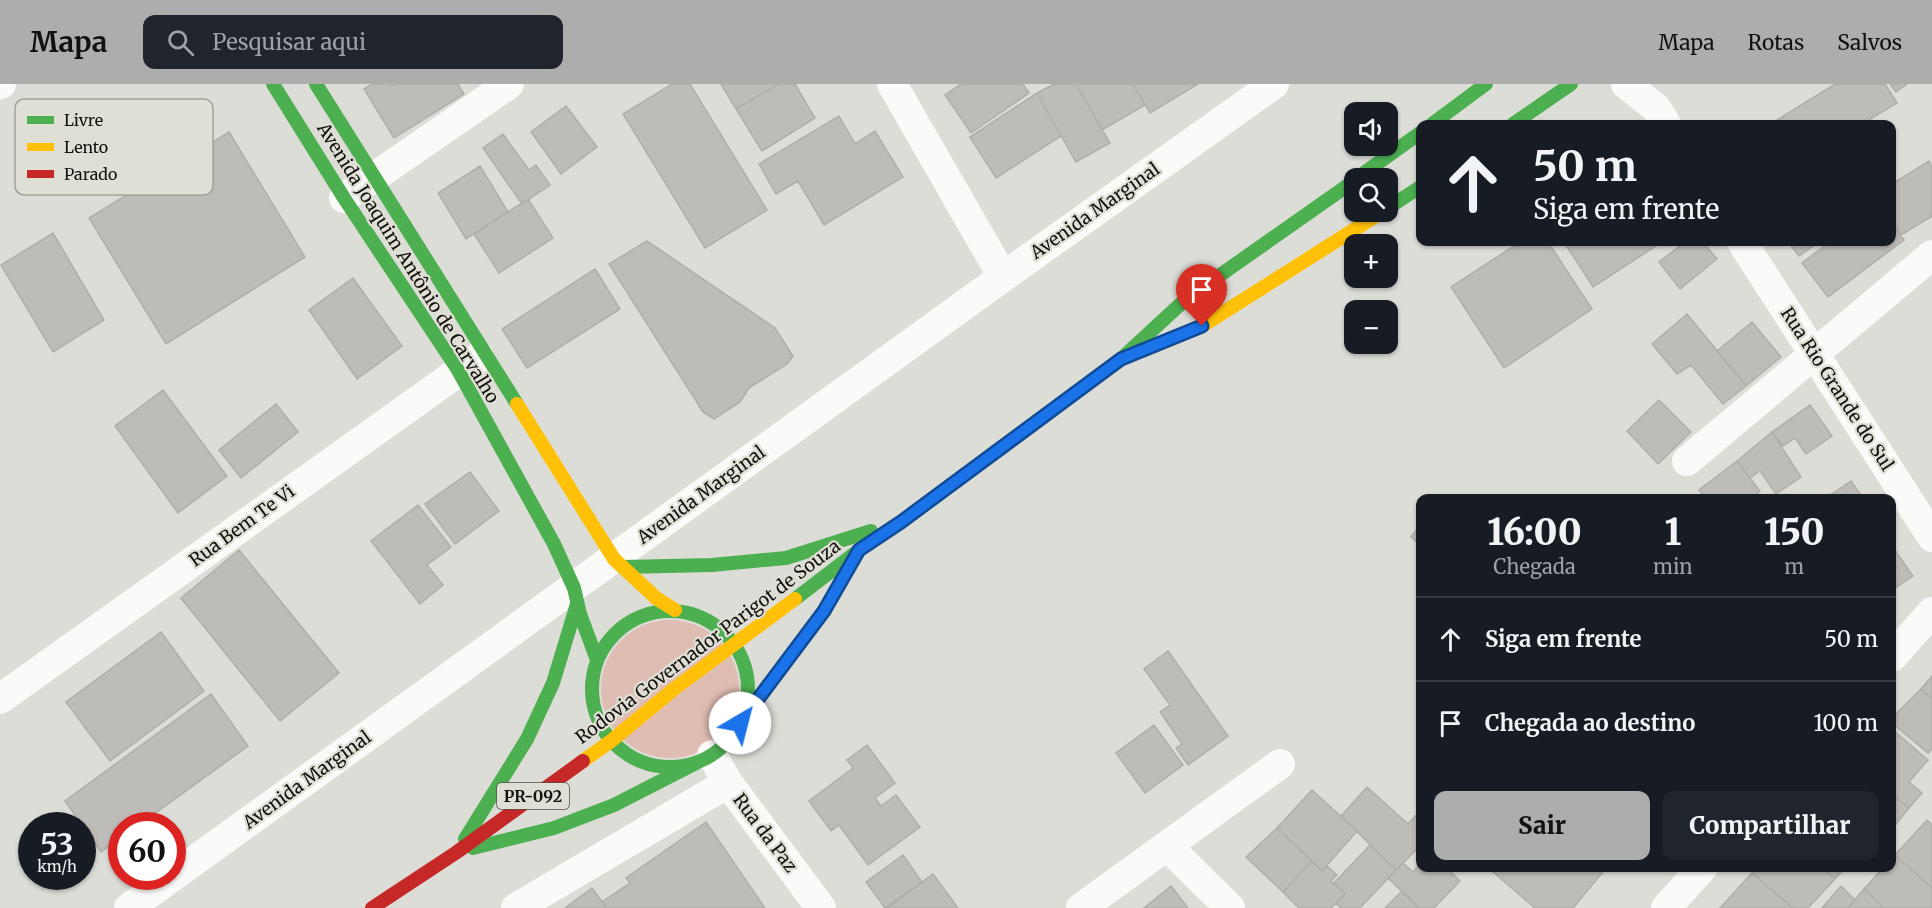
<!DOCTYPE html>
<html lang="pt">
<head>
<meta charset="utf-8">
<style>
  body { margin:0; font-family:Merriweather,serif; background:#20242c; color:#f1f3f6; height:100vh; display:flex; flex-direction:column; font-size:22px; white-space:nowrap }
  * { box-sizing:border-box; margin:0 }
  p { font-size:20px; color:#9ea1a6 }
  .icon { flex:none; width:33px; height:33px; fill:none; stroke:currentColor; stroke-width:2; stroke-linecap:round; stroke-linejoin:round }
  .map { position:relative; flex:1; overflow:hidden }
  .details { position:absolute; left:1416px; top:410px; width:480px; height:378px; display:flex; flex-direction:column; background:#171b24; border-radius:12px; box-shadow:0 2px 4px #0004 }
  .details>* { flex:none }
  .hud { position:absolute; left:1416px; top:36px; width:480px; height:126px; border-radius:12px; box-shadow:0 2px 4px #0004; background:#171b24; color:#f1f3f6; overflow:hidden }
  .tools { position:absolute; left:1344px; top:18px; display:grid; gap:12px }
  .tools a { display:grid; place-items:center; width:54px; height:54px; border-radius:12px; background:#171b24; box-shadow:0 2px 4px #0004; font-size:30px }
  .speed { position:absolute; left:18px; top:728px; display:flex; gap:12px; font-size:30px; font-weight:700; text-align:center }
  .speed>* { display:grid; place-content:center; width:78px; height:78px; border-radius:50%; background:#171b24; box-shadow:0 2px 4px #0004; line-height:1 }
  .speed small { font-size:15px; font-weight:400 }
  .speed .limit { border:9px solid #d22; background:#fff; color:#111 }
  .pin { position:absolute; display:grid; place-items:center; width:51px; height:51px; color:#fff; margin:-62px -26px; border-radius:50% 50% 50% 0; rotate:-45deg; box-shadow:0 0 6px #0007 }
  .pin .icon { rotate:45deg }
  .me { position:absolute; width:66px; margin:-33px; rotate:37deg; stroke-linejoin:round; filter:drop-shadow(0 0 4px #0008) }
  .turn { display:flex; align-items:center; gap:21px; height:126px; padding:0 18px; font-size:27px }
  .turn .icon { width:78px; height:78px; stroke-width:2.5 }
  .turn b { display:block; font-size:42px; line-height:51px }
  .eta { display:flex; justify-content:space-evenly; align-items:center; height:102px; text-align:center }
  .eta b { font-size:36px; font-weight:800; line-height:42px }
  .cta { display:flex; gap:12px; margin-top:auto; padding:12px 18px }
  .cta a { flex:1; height:69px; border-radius:12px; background:#adadae; color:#111; font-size:24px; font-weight:800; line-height:69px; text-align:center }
  .cta a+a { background:#20242c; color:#f1f3f6 }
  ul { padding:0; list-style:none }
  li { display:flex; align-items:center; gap:18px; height:84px; padding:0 18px; border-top:2px solid #363941 }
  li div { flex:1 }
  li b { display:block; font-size:22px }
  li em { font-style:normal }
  header { display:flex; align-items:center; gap:36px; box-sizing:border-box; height:84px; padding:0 30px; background:#adadae; color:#111 }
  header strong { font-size:28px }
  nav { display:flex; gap:33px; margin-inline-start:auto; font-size:21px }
  .search { width:420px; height:54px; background:#20242c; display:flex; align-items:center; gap:15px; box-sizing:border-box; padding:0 21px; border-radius:12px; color:#9ea1a6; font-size:22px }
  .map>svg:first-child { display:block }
  .green { fill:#e0bdb3 }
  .building { fill:#bdbcb9; stroke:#afaeab; stroke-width:1.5 }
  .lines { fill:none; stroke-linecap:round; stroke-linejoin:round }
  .street { stroke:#fafaf9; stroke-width:30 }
  .fast { stroke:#4caf50; stroke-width:14 }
  .slow { stroke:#ffc107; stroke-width:14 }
  .jam { stroke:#c62828; stroke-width:14 }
  .route-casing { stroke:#114b97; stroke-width:15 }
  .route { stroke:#1a73e8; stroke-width:10 }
  .labels { text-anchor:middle; stroke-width:4.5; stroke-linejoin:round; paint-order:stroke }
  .shield { fill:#e0dfd5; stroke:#504f4a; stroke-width:1.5 }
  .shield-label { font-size:16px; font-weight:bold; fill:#12110e }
  .street-label { font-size:18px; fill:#12110e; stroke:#e0dfd5 }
  .key { fill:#e0dfd5; stroke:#a2a199; stroke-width:1.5 }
  .key-label { font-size:16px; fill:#12110e }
</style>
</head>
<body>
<header>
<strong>Mapa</strong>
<div class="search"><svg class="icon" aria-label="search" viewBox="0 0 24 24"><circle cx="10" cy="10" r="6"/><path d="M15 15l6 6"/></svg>Pesquisar aqui</div>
<nav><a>Mapa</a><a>Rotas</a><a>Salvos</a></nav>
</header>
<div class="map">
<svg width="1932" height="824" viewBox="0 0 1932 824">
  <rect width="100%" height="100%" fill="#ddddd8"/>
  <path class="green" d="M601 605a69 69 0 1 1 138 0a69 69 0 1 1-138 0Z"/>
  <path class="building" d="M372,0H390L391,2L395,0H458L464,10L394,54L364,5Z
    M672,0H690L767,126L705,164L623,30Z
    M721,0H779L736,25Z
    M779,0H795L815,34L762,67L736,25Z
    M961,0H1023L1029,9L971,49L945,11Z
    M1054,0H1076L1110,59L1076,78L1037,9Z
    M1076,0H1133L1145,21L1102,46Z
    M1133,0H1198L1150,29Z
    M1835,0H1885L1897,19L1862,40H1776L1774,38Z
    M1890,0H1907L1896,8Z
    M1037,9L1061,52L996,94L970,53Z
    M566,22L597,63L561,90L531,48Z
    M839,32L855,60L875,47L903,93L824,141L798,97L776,110L759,80Z
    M229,48L305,173L166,260L89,134Z
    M503,50L529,86L536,81L550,101L522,120L483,64Z
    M1929,77L1932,83V132L1901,151L1892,135V100Z
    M480,82L508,128L466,155L438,109Z
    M528,115L553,154L499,189L474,150Z
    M1892,140L1904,156L1828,213L1802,179L1830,158H1892Z
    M53,149L104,236L53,268L1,181Z
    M647,157L775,244L793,272L787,280L749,304L740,318L714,335L703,328L609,180Z
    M1520,158H1548L1592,225L1504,284L1451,203Z
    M1564,158H1657L1659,160L1593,203Z
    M1685,158H1703L1717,175L1680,205L1659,178Z
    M1788,158H1819L1799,172Z
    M595,185L620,225L527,284L502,245Z
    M353,194L402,262L357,295L309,226Z
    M1687,230L1746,302L1723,320L1691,281L1677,290L1652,260Z
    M1752,238L1781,273L1746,302L1717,267Z
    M163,306L227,392L178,429L115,342Z
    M1659,316L1691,348L1658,380L1627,347Z
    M276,320L298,348L241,394L219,366Z
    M1810,321L1832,352L1806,370L1795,354L1783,362L1772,348Z
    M1772,348L1801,393L1776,410L1760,387L1750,394L1737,377Z
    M1737,377L1760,407L1751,414H1705L1699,406Z
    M470,388L499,427L455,460L425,420Z
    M1851,397L1863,414H1826Z
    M418,421L451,463L427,481L443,501L420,520L371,457Z
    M1420,441V461L1411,453Z
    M1892,462L1913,492L1892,506Z
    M239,466L339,589L280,637L181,514Z
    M161,548L204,607L110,677L66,618Z
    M1168,567L1228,652L1188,681L1176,664L1182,660L1160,628L1170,621L1144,585Z
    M1932,592V615L1921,605Z
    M1921,605L1932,615V665L1928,669L1892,639V634Z
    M211,610L248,662L139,741H122V753L101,768L65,717Z
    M1154,641L1183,681L1145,709L1116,669Z
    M1892,645L1928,676L1909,698L1922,709L1909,724L1892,710Z
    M867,661L895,699L875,714L881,722L896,711L920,743L868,781L839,741L831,747L809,717L853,684L847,676Z
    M1367,703L1408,740L1419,728L1420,729V762L1396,786L1341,732Z
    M1312,706L1357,747L1322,787L1277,744Z
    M1892,710L1909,724L1892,745Z
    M1927,736L1932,741V804L1895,771Z
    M706,738L765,824H607L602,818L630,799L626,794Z
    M1277,744L1312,777L1283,808L1246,773Z
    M1370,761L1396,786L1360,824H1341L1336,819L1345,810L1334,799Z
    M903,771L922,798L885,824L866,798Z
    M1895,771L1932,804V824H1884L1864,805L1884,783H1892V775Z
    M1312,777L1322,787L1327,782L1337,791L1331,797L1345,810L1331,824H1299L1283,808Z
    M1403,779L1413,788L1420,780V783H1446L1460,797L1434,824H1419L1388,794Z
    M1497,783H1607L1573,824H1535L1493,788Z
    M1758,783H1822L1835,795L1808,824H1793L1752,789Z
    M1822,783H1846L1835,795Z
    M1752,789L1793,824H1720Z
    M933,790L958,824H887L922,798Z
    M1171,802L1188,824H1144Z
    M1841,802L1855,816L1848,824H1822Z
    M592,804L607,824H565Z
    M1864,805L1884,824H1848Z
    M1402,807L1419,824H1385Z"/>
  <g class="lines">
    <path class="street" d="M0,0H1
      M892,0L1003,193
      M1626,0L1656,24L1666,40
      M344,114L509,0
      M1742,158L1932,453
      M1687,377L1932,171
      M1892,573L1932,528
      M0,615L479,273
      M712,671L728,699L821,824
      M1167,762L1230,824
      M129,824L1003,193L1274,0
      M516,824L728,699
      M1081,824L1280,680
      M1666,824L1703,783"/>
    <path class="fast" d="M273,0L344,114L458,286L554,460L574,504L580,530L597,576
      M316,0L517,320
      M1432,40L1486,0
      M1513,40L1571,0
      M1357,94L1420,49
      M1388,124L1420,103
      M623,483L712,481L786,474L871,447
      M795,515L859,466L901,438L1121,275L1186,215L1354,97
      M592 605a78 78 0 1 1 156 0a78 78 0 1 1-156 0Z
      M740,639L824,527L852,478
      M465,755L527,655L553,599L577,520
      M473,764L554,744L614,721L696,679"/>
    <path class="slow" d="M1139,268L1202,242L1382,128
      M517,320L614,475L656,514L675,526
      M583,677L611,657L674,605L795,515"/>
    <path class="jam" d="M372,824L457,768L583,677"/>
  </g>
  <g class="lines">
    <defs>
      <path id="route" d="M740,639L824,527L859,466L901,438L1121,275L1202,242"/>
    </defs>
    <use href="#route" class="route-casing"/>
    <use href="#route" class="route"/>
  </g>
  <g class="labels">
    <rect class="shield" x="497" y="699" width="72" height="26" rx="4.5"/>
    <g class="shield-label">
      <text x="533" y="718">PR-092</text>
    </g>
    <g class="street-label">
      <text transform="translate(1095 127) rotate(-35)" y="6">Avenida Marginal</text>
      <text transform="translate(408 179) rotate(58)" y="6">Avenida Joaquim Antônio de Carvalho</text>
      <text transform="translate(1837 305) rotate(57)" y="6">Rua Rio Grande do Sul</text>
      <text transform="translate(701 411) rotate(-36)" y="6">Avenida Marginal</text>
      <text transform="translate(242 442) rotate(-36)" y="6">Rua Bem Te Vi</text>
      <text transform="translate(708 558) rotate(-37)" y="6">Rodovia Governador Parigot de Souza</text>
      <text transform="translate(307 696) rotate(-36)" y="6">Avenida Marginal</text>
      <text transform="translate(765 749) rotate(53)" y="6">Rua da Paz</text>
    </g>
  </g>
  <rect x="15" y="15" width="198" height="96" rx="9" class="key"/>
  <rect x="27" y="32" width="27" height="8" fill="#4caf50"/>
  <rect x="27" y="59" width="27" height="8" fill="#ffc107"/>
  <rect x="27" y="86" width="27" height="8" fill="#c62828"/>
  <g class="key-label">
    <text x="64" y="42">Livre</text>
    <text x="64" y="69">Lento</text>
    <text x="64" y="96">Parado</text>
  </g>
</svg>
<div class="tools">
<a><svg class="icon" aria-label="sound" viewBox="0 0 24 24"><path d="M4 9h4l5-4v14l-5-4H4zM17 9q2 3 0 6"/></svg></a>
<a><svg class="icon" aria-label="search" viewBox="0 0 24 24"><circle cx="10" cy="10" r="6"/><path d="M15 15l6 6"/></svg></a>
<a>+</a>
<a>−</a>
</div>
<div class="speed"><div>53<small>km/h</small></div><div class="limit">60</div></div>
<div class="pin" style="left:1202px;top:242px;background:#d93025"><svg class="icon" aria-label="arrive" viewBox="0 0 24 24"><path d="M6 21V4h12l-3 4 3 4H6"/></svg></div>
<svg class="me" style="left:740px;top:639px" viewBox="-20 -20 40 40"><circle r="19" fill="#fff"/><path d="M0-13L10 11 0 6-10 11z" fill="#1a73e8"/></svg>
<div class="hud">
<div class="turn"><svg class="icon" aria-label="ahead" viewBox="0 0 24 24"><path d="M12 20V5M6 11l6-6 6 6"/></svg><div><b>50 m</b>Siga em frente</div></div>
</div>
<section class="details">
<div class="eta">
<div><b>16:00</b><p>Chegada</p></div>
<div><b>1</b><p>min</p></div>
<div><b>150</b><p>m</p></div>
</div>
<ul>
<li><svg class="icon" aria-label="ahead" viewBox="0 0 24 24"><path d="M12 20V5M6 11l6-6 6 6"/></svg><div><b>Siga em frente</b></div><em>50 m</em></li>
<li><svg class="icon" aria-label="arrive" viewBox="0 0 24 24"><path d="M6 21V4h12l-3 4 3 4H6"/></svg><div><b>Chegada ao destino</b></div><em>100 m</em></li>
</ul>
<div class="cta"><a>Sair</a><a>Compartilhar</a></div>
</section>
</div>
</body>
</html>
